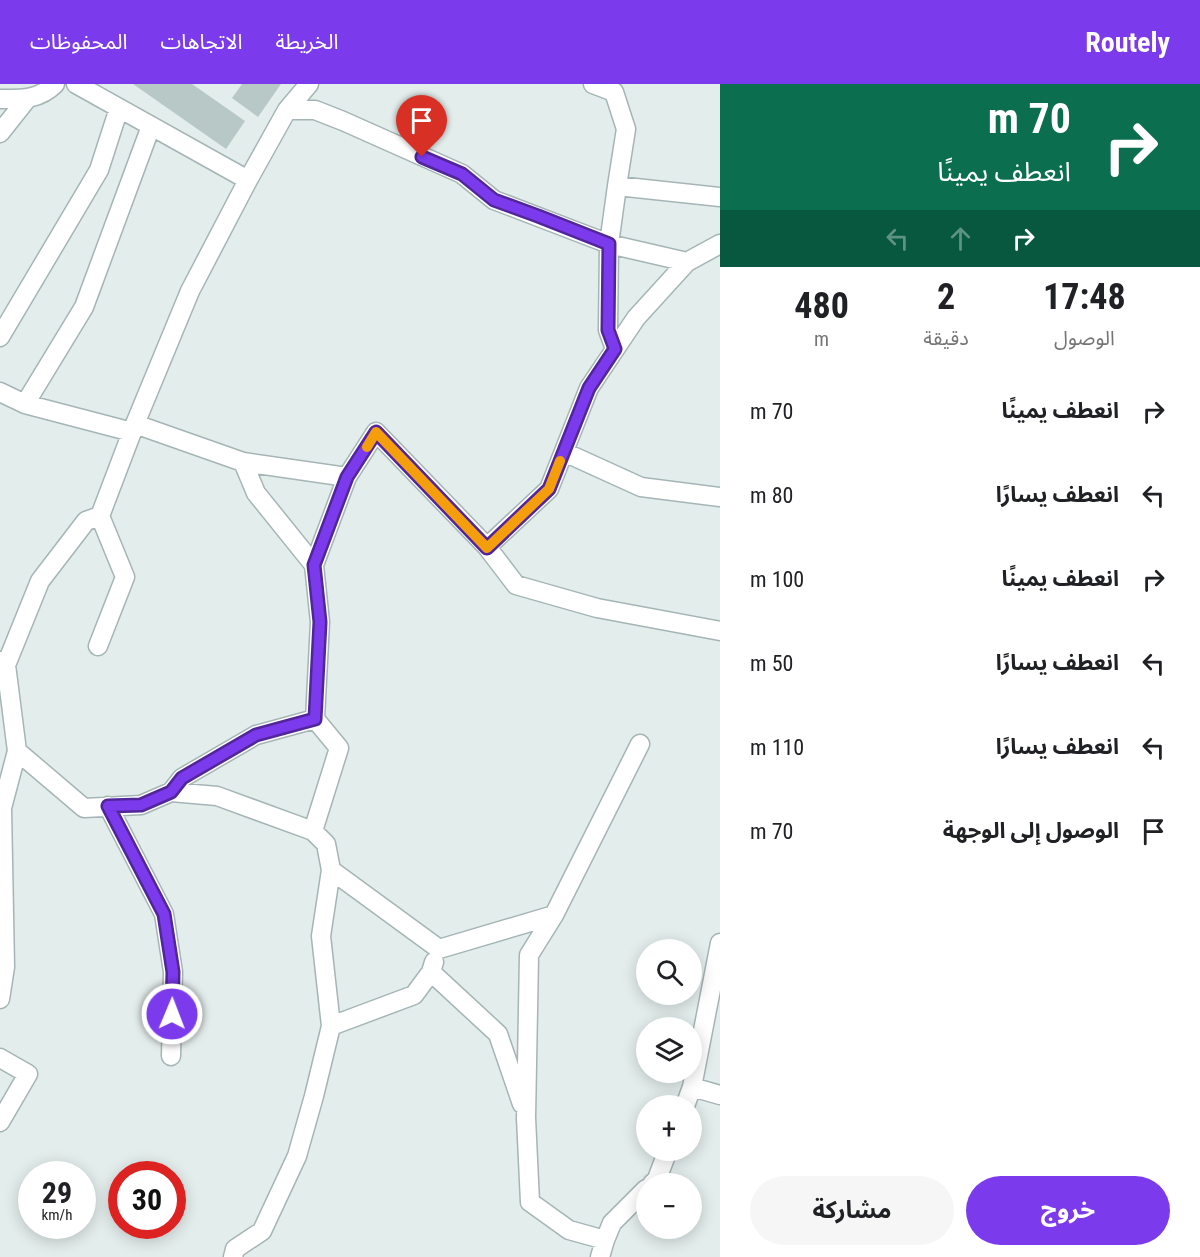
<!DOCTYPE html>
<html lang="ar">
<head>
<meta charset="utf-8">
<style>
  body { margin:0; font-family:"Roboto Condensed","Noto Sans Arabic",sans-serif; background:#f6f6f6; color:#202124; direction:rtl; height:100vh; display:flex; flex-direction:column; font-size:22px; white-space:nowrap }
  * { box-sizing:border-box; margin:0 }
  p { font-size:20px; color:#757577 }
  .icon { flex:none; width:33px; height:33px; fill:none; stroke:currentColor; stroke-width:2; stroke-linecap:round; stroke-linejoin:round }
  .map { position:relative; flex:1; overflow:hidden; direction:ltr }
  .panel { display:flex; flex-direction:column; background:#fff; width:480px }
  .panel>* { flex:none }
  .top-card { background:#0b6e4f; color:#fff; overflow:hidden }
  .controls { position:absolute; left:636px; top:855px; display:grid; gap:12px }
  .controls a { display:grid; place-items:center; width:66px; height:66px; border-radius:50%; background:#fff; box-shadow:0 3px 15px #0003; font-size:30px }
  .speed { position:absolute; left:18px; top:1077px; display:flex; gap:12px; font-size:30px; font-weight:700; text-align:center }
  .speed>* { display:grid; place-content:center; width:78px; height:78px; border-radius:50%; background:#fff; box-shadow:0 3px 15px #0003; line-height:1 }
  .speed small { font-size:15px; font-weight:400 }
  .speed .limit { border:9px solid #d22; background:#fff; color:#111 }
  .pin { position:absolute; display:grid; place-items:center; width:51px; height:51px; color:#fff; margin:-62px -26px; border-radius:50% 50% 50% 0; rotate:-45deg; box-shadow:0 0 6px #0007 }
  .pin .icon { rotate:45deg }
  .me { position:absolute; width:66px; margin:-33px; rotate:1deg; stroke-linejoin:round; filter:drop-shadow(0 0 4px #0008) }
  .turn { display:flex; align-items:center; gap:21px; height:126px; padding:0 30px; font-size:27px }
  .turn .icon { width:78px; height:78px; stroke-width:2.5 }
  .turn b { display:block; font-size:42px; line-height:51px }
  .lanes { display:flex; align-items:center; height:57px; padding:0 30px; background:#0003; justify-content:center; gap:30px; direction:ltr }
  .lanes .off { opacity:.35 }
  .eta { display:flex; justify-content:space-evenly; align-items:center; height:102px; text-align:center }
  .eta b { font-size:36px; font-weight:700; line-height:42px }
  .cta { display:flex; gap:12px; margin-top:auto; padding:12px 30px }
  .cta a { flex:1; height:69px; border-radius:36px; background:#7c3aed; color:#fff; font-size:24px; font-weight:700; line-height:69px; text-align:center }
  .cta a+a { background:#f6f6f6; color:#202124 }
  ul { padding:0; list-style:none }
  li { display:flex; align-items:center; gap:18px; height:84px; padding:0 30px }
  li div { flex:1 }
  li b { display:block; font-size:22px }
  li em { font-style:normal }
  header { display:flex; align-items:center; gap:36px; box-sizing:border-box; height:84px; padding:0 30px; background:#7c3aed; color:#fff }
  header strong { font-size:28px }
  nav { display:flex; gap:33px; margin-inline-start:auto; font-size:21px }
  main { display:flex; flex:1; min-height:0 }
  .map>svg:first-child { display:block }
  .building { fill:#b8c8c6 }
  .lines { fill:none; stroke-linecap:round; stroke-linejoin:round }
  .minor-casing { stroke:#a5b5b5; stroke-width:21 }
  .minor { stroke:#fff; stroke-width:18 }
  .route-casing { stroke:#51269a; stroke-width:15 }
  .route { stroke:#7c3aed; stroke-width:10 }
  .slow { stroke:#f59e0b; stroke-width:10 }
</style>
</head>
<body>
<header>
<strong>Routely</strong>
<nav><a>الخريطة</a><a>الاتجاهات</a><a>المحفوظات</a></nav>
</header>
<main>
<section class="panel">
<div class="top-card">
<div class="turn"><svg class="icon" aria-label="right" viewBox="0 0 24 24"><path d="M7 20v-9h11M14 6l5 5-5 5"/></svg><div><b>70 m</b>انعطف يمينًا</div></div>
<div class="lanes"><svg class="icon off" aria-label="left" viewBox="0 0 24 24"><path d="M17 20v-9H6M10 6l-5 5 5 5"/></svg><svg class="icon off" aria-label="ahead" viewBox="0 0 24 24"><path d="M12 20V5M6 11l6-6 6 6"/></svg><svg class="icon" aria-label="right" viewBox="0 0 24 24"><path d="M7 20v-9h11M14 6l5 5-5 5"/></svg></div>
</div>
<div class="eta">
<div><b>17:48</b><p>الوصول</p></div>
<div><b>2</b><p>دقيقة</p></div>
<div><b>480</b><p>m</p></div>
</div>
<ul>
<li><svg class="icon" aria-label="right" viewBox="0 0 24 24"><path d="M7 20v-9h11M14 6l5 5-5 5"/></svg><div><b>انعطف يمينًا</b></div><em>70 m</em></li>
<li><svg class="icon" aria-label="left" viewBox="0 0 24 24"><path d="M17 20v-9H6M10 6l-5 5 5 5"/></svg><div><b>انعطف يسارًا</b></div><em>80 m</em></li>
<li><svg class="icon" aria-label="right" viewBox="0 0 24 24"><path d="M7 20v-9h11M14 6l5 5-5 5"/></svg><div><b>انعطف يمينًا</b></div><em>100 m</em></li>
<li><svg class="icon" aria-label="left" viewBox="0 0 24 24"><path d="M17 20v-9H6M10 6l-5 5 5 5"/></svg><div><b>انعطف يسارًا</b></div><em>50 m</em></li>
<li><svg class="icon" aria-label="left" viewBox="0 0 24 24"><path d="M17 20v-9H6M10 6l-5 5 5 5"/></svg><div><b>انعطف يسارًا</b></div><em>110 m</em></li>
<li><svg class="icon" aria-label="arrive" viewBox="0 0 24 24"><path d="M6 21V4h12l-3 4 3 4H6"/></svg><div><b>الوصول إلى الوجهة</b></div><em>70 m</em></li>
</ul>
<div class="cta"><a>خروج</a><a>مشاركة</a></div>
</section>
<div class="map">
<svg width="720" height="1173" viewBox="0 0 720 1173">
  <rect width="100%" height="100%" fill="#e3edec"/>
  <path class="building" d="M133,0H192L245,37L226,65Z
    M242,0H281L258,33L232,14Z"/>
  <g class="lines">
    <defs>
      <path id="minor" d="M76,0L248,96
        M593,0L614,8L626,45L617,102
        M0,15C21,15 39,16 55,0
        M287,26H315L343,37L462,90L494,116L609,160L687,178
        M0,49L27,15
        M0,253L99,86L119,24
        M615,265L608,246L609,160L617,102L720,113
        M0,308L25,320L132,348
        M25,320L84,223L151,42
        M135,340L243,378L256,409L314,481L347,393L243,378
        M564,368L641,403L720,413
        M347,393L376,348L487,463L516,501L597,524L720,547
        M487,463L549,405L589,304L636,234L687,178L720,160
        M314,481L320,538L315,635
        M98,562L125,493L100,432
        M0,577L6,581L17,667L2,724L5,883L0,915
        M6,581L40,497L86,437L100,432L135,340L190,207L248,96L287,26L309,0
        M17,667L84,724L141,721L171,708L217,712L313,747L326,760L331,786L439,865L554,831L640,660
        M171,708L182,694L256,651L315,635L339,664L313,747
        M108,722L164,830L173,888L171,972
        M331,786L321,852L331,942L414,911L431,888
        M554,831L529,871L526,1034L530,1118L569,1146L605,1156
        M434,878L431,888L498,950L522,1020
        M0,974L28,990L0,1038
        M692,1003L720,1011
        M685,1022L692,1003L720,859
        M652,1100L657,1095L668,1066
        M233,1173L235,1165L262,1147L297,1072L314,1012L331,942
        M600,1173L605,1156L612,1139L646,1105"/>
    </defs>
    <use href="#minor" class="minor-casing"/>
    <use href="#minor" class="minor"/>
  </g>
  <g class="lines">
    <defs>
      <path id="route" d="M172,930L173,888L164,830L108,722L141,721L171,708L182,694L256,651L315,635L320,538L314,481L347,393L376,348L487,464L549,405L589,304L615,265L608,246L609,160L538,132L494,116L462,90L422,73"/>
    </defs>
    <use href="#route" class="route-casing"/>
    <use href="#route" class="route"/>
    <path class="slow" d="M367,363L376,348L487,464L549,405L560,377"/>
  </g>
</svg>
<div class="controls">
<a><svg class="icon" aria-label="search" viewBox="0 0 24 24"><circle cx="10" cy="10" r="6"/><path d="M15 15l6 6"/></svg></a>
<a><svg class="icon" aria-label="layers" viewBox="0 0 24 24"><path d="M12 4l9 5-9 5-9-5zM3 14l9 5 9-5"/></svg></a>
<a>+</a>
<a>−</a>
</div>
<div class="speed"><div>29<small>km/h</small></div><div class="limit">30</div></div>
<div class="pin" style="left:422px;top:73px;background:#d93025"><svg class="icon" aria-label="arrive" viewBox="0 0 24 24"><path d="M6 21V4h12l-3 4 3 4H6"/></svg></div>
<svg class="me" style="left:172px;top:930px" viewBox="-20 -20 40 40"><circle r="17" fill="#7c3aed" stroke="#fff" stroke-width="3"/><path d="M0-11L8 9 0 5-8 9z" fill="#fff"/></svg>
</div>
</main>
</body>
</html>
